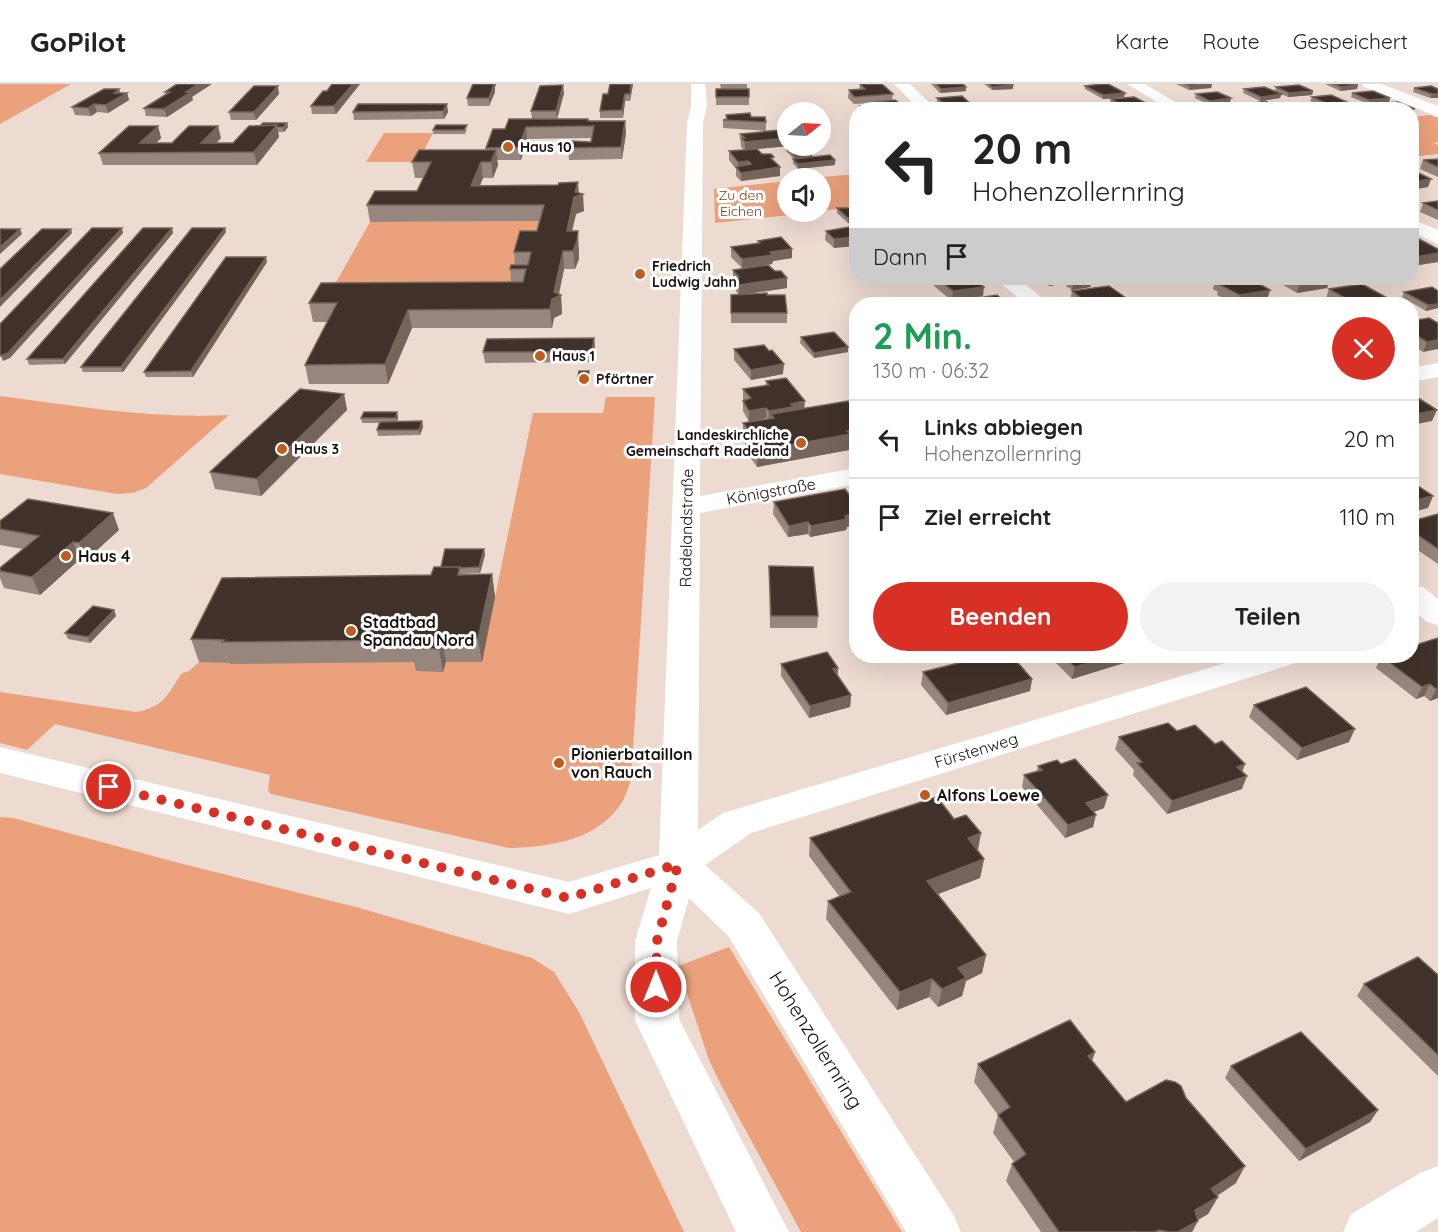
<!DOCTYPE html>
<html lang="de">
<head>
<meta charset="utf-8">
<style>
  body { margin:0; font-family:Quicksand,sans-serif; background:#f2f2f2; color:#222; height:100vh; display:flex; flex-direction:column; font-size:22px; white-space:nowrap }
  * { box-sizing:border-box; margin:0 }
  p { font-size:20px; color:#767676 }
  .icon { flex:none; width:33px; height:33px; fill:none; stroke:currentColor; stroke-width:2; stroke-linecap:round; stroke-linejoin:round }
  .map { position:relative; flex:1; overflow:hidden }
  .details { position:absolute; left:849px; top:213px; width:570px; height:366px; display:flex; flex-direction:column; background:#fff; border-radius:24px; box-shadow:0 6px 24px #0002 }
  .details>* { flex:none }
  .banner { position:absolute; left:849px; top:18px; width:570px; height:183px; border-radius:24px; box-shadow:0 6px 24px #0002; background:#fff; color:#222; overflow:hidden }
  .needle { width:39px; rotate:72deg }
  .controls { position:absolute; left:777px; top:18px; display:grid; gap:12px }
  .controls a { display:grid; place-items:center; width:54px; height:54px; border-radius:50%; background:#fff; box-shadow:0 6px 24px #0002; font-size:30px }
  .pin { position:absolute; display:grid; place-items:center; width:51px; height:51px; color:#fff; margin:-26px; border:3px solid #fff; border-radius:50%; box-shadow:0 2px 6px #0007 }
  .me { position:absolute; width:66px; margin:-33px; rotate:0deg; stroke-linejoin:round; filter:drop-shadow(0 0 4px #0008) }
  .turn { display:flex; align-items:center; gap:21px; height:126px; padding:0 24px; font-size:27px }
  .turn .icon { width:78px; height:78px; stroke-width:2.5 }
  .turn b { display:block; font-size:42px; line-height:51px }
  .then { display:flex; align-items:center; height:57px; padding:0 24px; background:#0003; gap:12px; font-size:22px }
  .round { display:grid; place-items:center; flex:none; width:63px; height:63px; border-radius:32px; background:#f2f2f2 }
  .overview { display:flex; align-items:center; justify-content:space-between; height:102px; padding:0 24px }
  h1 { font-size:36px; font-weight:800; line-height:45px; color:#1e9e55 }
  .primary-button { display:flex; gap:12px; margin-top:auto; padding:12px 24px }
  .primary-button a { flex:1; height:69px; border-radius:36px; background:#d93025; color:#fff; font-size:24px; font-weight:800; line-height:69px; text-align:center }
  .primary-button a+a { background:#f2f2f2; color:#222 }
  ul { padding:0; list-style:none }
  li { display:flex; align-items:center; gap:18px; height:78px; padding:0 24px; border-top:2px solid #e0e0e0 }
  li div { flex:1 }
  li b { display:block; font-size:22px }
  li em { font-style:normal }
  header { display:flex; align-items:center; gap:36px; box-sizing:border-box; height:84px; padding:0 30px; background:#fff; border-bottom:2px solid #e0e0e0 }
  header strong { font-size:28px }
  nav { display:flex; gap:33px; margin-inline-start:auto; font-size:21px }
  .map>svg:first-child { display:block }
  .green { fill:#eba17b }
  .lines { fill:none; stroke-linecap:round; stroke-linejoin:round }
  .minor { fill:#fff; fill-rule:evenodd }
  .wall { fill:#96867e }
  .shaded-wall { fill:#74645c }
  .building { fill:#40322a; stroke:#74645c; stroke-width:1.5 }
  .route { stroke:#d93025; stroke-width:10; stroke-dasharray:0 18 }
  .poi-dot { fill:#bf5d20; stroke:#fff; stroke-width:2 }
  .labels { text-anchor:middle; stroke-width:6; stroke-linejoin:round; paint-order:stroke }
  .far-poi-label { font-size:14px; font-weight:bold; fill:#17100d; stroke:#fff; text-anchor:start }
  .far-park-label { font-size:14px; fill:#773f1f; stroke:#fff }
  .street-label { font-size:16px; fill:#17100d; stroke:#fff }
  .poi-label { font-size:16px; font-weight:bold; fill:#17100d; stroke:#fff; text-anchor:start }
  .near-street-label { font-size:20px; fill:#17100d; stroke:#fff }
</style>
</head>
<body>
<header>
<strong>GoPilot</strong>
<nav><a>Karte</a><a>Route</a><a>Gespeichert</a></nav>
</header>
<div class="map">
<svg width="1438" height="1148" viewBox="0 0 1438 1148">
  <rect width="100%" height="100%" fill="#eddad1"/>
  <path class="green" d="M0,0H71L0,40Z
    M1430,31L1438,34V58L1434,59L1438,61V70L1412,73V33Z
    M384,49H433L418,78H366Z
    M856,90V123L821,127L820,94H811Z
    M787,97L788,128H820L715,139L714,105Z
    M546,137L530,199L325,218L370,138Z
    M0,312C76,322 152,335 229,331L146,404L132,409L117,410L0,390Z
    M606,313H655L631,696C628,703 626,712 622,718C599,756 550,763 509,764L271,710L268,707L270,691L262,689L55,640L27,666L0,659V608L136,628C162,624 168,611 181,590L189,587L199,578H418L443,587L446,578L495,513L533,329H603Z
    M0,733L13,734L179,779L356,823L532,874L554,888L579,928L684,1148H0Z
    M729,863L902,1148H801L721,1001L709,976L678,882Z"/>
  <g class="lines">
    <path class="minor" d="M691,0H705L707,22L703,39L700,412L856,384V400L700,429L698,746L723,729L1249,572H1300L1296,579L751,749L705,781L759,829L953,1130L961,1148H906L729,853L689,814L677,857L679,935L789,1148H736L635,936V857L651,804L569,830L0,689V663L569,798L659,771L687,39L691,22Z
      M894,0H910L937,26H920Z
      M1127,0H1145L1189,26H1170Z
      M1362,0H1382L1438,22V33L1364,3Z
      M1412,135L1438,146V160L1412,148Z
      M994,194H1017L1050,220H1026Z
      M1438,279V293L1412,298V284Z
      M1412,501L1423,503L1438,515V541L1427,538L1412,525Z
      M1438,1082V1134L1416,1148H1343L1351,1130L1420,1089Z"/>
  </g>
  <path class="wall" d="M177,0L192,13L193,16L167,33L146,32L144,24L166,10L165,8Z
    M332,0H360L336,30H312L311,22L327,7Z
    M473,0H496L495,3V8L489,22H468L467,14Z
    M633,0L630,17H625L623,34H600V27L608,10Z
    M720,0H747V5H749V21H716V5H721Z
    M860,0L893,10L892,16L907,26H859L860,22L873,20V19L854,20L848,14L849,6H859Z
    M931,0H963L966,7L940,9Z
    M984,0H1012L1013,1V5L992,6Z
    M1176,0H1212L1211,4L1189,6Z
    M1325,0H1353L1357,5L1340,7Z
    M1085,2L1125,9L1124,13L1103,15L1085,5Z
    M1276,3L1313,7L1312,11L1288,13L1275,7Z
    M1414,4L1438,5L1430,14L1413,8Z
    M1244,5L1280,14L1260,17L1243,9Z
    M120,9H127L129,16L108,29L97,28L91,32L75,31L72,23Z
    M564,9L557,35L588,37H625L626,49L622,75L569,76L568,64L591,58L592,54L527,55L521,76H497L498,81L493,94H483L480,102L578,109L584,127L576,130L572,147L579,164V175L575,185H564L559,211H561L562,230L554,234L552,244H412L388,300H309L305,281L327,238H313L309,219L511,198L510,185L515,181L514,168L537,147L539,137L370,138L367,121L417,107L423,94H415L412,78L486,66V64L505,45L532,35L531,27Z
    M1352,9L1390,14L1389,18L1368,20L1351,13Z
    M279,10L256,36H231L229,28Z
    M1196,10L1231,14L1230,18L1209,21L1195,14Z
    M1312,13L1346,22L1327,24L1310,17Z
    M937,14L972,21L971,25L946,26L937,18Z
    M1111,15L1148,20L1147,24L1163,26H1122L1110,19Z
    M1377,20L1410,26H1378L1375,24Z
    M353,28H448L444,35L354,36Z
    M751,33L766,38V47L723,44V36Z
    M287,39L288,43L284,48H278L279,53L257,81H103L99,69L158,42L161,54L156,59H172L221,54L216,59H233L260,42Z
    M467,45L465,50H433V46Z
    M740,50L789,62L757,65L762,70L774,77L780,83V92L741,97L736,92V85L729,76V67L744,66L741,63Z
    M786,63L812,70V73L835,76V81L798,85L793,79V75H794L786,67Z
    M1438,75V93L1420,85L1423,76Z
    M1438,117V136L1420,128L1423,119Z
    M837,124H856V138L848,139L837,129Z
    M856,142L834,164L825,156L826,147Z
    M172,144L173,149L65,280L29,281L27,275Z
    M225,144L226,148L123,288H83L81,283Z
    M1412,155L1438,165V178L1412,182Z
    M758,157L792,165V174L773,177L772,180L768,181L787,204L739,211L733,203V186L742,184L731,173V163L758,160Z
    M267,178L193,293H146L144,288Z
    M935,194H973L983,212L952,217L934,202Z
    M1038,194H1094V195L1092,196L1090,203L1072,206L1066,202L1067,199L1049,202Z
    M1271,194H1328L1330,195L1327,204L1297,209Z
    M1335,194H1390L1347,201Z
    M1215,195L1270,206L1267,216L1236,220L1217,211L1218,208L1213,205Z
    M1329,205L1393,217L1391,220H1336L1326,214Z
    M1072,207L1126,214L1125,220H1075L1070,217Z
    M1438,207V224L1426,227L1402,213L1404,208Z
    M731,211L787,229V239H731Z
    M972,215L1003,216L1023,220H971Z
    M1412,237L1438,239L1423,268L1412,261Z
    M801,253L848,263V268L814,274L800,259Z
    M594,254L595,264L593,278L485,279L483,268Z
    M734,265L769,267L783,290L751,296L734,276Z
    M590,292L589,298H578V293Z
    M766,297L805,325L849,363V366L757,383L745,366V358L743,355V339L767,335L766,334L749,338L743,327V305L766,301Z
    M344,310L347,326L261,412L215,405L210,388Z
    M398,333L397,338L422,337L423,343L420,351L378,352L377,346L379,339H362L361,334Z
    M774,418L856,420V441L847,443L846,446L810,453L808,450L788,453L773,430Z
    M1438,430V480L1412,462V437Z
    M0,437L119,446L86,476L80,475L40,511L4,504L0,494V484L23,465L0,461Z
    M484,465L485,471L480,489L461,490V491L492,490L495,513L482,578H446L443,588L416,587L414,578L230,580V579L199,578L191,555L431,491L441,483Z
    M769,482L818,532L817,544H770Z
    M114,526L116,532L90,559L68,555L65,549Z
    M1438,554V614L1430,617L1424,612L1416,615L1376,584L1381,572Z
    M1049,572H1140V574L1072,595Z
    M781,580L838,584V592L851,611L850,623L809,634L781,592Z
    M923,588L1032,595L1030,607L946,631L921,601Z
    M1254,621L1349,658L1297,676L1249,633Z
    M1177,647L1215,660L1245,680L1242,688V705L1167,730L1133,691L1134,686L1115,665L1119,653Z
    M1038,682L1104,724L1094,728L1093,743L1065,754L1022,703L1024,691L1037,687Z
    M954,735L981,749L978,767L984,775L980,794L937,810L986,871L982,889L966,897L962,912L938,923L929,913L897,926L826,835L828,817L839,812L809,772L810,754Z
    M1438,891V992L1357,912L1364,900Z
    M1095,968L1092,977L1126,1018L1186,1014L1236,1099L1217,1112L1218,1113L1208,1130L1198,1136L1192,1148H1041L1006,1097L1012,1080L1014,1078L993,1049L998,1031L974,998L978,980Z
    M1231,982L1378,1026L1370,1038L1299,1077L1225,994Z"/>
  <path class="shaded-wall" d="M198,0H212L192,13L193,16L167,33L164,25L186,8Z
    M353,0H360L336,30L334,22Z
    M492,0H496L495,3V8L489,22V14Z
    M631,0H633L630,17V10Z
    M1212,0L1211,4L1189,6L1190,2Z
    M563,1L564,9L557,35L556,27Z
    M1013,1V5L992,6V3Z
    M1358,1L1357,5L1340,7L1341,3Z
    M278,2L279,10L256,36L254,28Z
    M966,3V7L940,9L941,5Z
    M119,5L121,12L127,9L129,16L108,29L106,21L114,9Z
    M1313,7L1312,11L1288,13L1289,9Z
    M1125,9L1124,13L1103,15V11Z
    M625,10V17L623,34L622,26Z
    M1282,10L1280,14L1260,17L1261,13Z
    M1432,10H1438V14H1430Z
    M1231,14L1230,18L1209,21L1210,17Z
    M1390,14L1389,18L1368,20L1369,16Z
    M1347,18L1346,22L1327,24L1328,20Z
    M94,20L97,28L91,32L88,24Z
    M447,20L448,28L444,35L443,27Z
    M1148,20L1147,24L1125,26V23Z
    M972,21L971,25L947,26L948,22Z
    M625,37L626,49L622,75L621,63Z
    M287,39L288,43L284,48L283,43Z
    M277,41L279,53L257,81L254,68Z
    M158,42L161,54L146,69L140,59Z
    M218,42L221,54L207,69L201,59Z
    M526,43L527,55L521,76L519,63Z
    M788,54V62H789L745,66V58Z
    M496,66L498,81L493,94L491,78Z
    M812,70V74L795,76V72Z
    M835,76V81L798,85V80Z
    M748,77V85H738V78Z
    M481,78L483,94L473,118L471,102Z
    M780,83V92L741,97V89Z
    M1431,95L1428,103L1412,106V98Z
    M578,98L579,112L583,110L584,127L576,130L568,164L567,147Z
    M856,133V138L848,139V134Z
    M122,144L123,149L10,274L3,277L1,272Z
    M172,144L173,149L65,280L63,275Z
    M225,144L226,148L123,288L121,283Z
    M20,145L22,150L0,170V163Z
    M71,145L72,149L0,223V216Z
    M578,147L579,175L575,185L573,167Z
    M856,153V162L834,164V155Z
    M792,165V174L773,177L772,180L742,184V175L770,168Z
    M563,167L564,185L558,212L561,211L562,230L554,234L552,244L550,225Z
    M1438,169V178L1412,182L1416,173Z
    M266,173L267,178L193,293L191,287Z
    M787,194V204L739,211V201Z
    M1051,194H1068L1067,199L1049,202Z
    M1077,194H1094V195L1092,196L1090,203L1072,206L1074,196Z
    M1350,194H1390L1347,201Z
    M1330,195L1327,204L1297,209L1300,200Z
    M984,203L983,212L952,217L953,207Z
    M1270,206L1267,216L1237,220L1240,211Z
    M1126,214L1125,220H1089Z
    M1393,217L1391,220H1372Z
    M1438,220V224L1426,227L1428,221Z
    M408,226L412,244L388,300L385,280Z
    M594,254L595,264L593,278L592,268Z
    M1438,256V265L1423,268L1427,258Z
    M848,263V268L814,274V269Z
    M784,280L783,290L751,296V286Z
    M344,310L347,326L261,412L257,395Z
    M805,317L804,328L774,334L771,330V337L769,338V327L791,320Z
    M766,324V334L749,338V327Z
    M1437,326L1432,337L1412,341V331Z
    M397,328L398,333L397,339L396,334Z
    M422,337L423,343L420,351L419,346Z
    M856,346V362L849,363V366L757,383L758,367Z
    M1433,412L1428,424L1412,428V417Z
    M113,429L119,446L86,476L79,459Z
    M856,429V441L847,443L846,446L810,453L811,442L845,432Z
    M808,438V450L788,453L789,442Z
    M73,458L80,475L40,511L32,493Z
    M484,465L485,471L480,489L479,483Z
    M492,490L495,513L482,578L478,555Z
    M114,526L116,532L90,559L88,553Z
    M442,555L446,578L443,588L439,565Z
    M1112,572H1140V574L1072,595L1075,583Z
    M838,584L837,596L833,585Z
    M1032,595L1030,607L946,631L948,619Z
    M1430,600L1424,612L1416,615L1422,603Z
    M1438,604V614L1430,617L1436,605Z
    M851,611L850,623L809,634L810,622Z
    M1355,645L1349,658L1297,676L1302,664Z
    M1245,680L1240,693L1237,683Z
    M1247,692L1242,705L1167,730L1172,717Z
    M1108,711L1104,724L1083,732L1086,719Z
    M1096,731L1093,743L1065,754L1068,741Z
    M981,749L977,768L968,754Z
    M984,775L980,794L923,816L927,797Z
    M986,871L982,889L966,897L962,912L938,923L942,905L958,884Z
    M932,895L929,913L897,926L900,908Z
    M1095,968L1089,986L1088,972Z
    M1378,1026L1370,1038L1299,1077L1306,1065Z
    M1245,1082L1236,1099L1206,1119L1218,1113L1208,1130L1187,1142L1195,1126L1211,1105Z
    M1198,1137L1192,1148H1178Z"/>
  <path class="building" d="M177,0H198L186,8H191L164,25L144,24L170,8H165Z
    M332,0H353L334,22H311L323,7H327Z
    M473,0H494L489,14H467Z
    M610,0H631L630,10H625L622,26L600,27L603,10H608Z
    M860,0H882L893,10L854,13L849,6L865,5Z
    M936,0H963L966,3L941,5Z
    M989,0H1012L1013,1L992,3Z
    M1101,0H1108L1125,9L1103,11L1085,2Z
    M1185,0H1212L1190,2Z
    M1333,0H1353L1358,1L1341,3Z
    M563,1L556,27H531L540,2Z
    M1299,1L1313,7L1289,9L1276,3Z
    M254,2H278L254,28H229Z
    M1431,2L1438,5V10H1432L1414,4Z
    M1264,3L1282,10L1261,13L1244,5Z
    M104,5H119L114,9H127L106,21L94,20L88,24L72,23Z
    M716,5H749V13H716Z
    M1373,7L1390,14L1369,16L1352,9Z
    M1217,8L1231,14L1210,17L1196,10Z
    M1331,11L1347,18L1328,20L1312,13Z
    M962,12L972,21L948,22L937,14Z
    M1134,13L1148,20L1125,23L1111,15Z
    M895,16L907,24L891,26H865L860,22L877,20L874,18Z
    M1265,17L1280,24L1266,26H1240L1235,23Z
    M1398,18L1415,25L1389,26L1377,20Z
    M358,20H447L443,27L353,28Z
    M1159,23L1163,26H1134Z
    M1019,24L1020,26L994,25Z
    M750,29L751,33H765L766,38L723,36L727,35L726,31Z
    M509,35H588V37H625L621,63L568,64L570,57L591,58L594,42L526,43L519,63L486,64L493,45H505Z
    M263,39H287L283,43H277V41L260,42Z
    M277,41L254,68L99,69L129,42H158L140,59H172L189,42H218L201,59H233L249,42Z
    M436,41H467L464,46H433Z
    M781,46L788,51V54L745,58L741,54H745L740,50Z
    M803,62L812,70L795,72L786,63Z
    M757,65L762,70H771L774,73L771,74L780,83L741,89L736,83L751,80L748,77L738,78L729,67Z
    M419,66H496L491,78H481L471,102L558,101L559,99L578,98L575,108L583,110L574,113L567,147H578L577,157L573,167H563L554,208L561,211L552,215L550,225L408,226L385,280L305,281L337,219H309L321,199L523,198L526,185H510L511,181H528L531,168H514L520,147H537L544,121H367L375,107H417L431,78H412Z
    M830,71L835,76L798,80L793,75Z
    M1438,75V83L1423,76Z
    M1412,86L1431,95L1412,98Z
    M1438,117V126L1423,119Z
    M837,124H856V133L848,134Z
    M856,142V153L834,155L826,147Z
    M92,144H122L8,269L0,272V240Z
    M143,144H172L63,275H27Z
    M192,144H225L121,283H81Z
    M0,145H20L0,163Z
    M42,145H71L0,216V185Z
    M781,153L792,165L770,168L773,171L742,175L731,163L760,159L758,157Z
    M1417,154L1438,165V169L1416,173L1412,171V155Z
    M226,173H266L191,287L144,288Z
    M768,181L775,187H781L787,194L739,201L733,194L739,193L733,186Z
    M936,194H973L984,203L953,207Z
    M1070,194H1090L1074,196Z
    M1225,194H1249L1270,206L1240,211L1220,201L1223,200L1215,195Z
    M1290,194H1328L1330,195L1300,200Z
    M1362,200L1393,217L1372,220H1356L1329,205Z
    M1109,202L1126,214L1089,220L1072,207Z
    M1432,203L1438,207V220L1428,221L1404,208Z
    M767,209V211H785L787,229H731V211Z
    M997,211L1003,216L1015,214L1023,220H978L972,215Z
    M1429,234L1438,239V256L1427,258L1412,248V237Z
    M834,248L848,263L814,269L801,253Z
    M594,254L592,268H483L487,255Z
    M764,261L769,267L772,266L784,280L751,286L734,265Z
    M579,287H589L588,293H578Z
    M786,294L805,317L791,320L793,323L769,327L766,324L749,327L743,317L751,314L743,305L769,301L766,297Z
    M300,305L344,310L257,395L210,388Z
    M1412,310L1437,326L1412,331Z
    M848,317L856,327V346L847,347L850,350L758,367L745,350L751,349L743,339L774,334L771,330Z
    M364,328H397L396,334H361Z
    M422,337L419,346H377L380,338Z
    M1412,398L1433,412L1412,417Z
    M845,405L856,420V429L845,432L847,435L811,442L808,438L789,442L774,418Z
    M28,415L113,429L79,459L73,458L32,493L0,487V484L39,452L0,445V437Z
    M1438,430V465L1412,447V437Z
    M445,465H484L479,483L459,484L460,483H441Z
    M769,482L813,483L818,532H771Z
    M434,483H460L458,491L492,490L478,555H442L439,565L411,564L413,556L222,558L224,556L191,555L222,494L431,491Z
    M93,522L114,526L88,553L65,549Z
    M1438,554V604L1436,605L1430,600L1422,603L1381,572H1412V562Z
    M827,568L838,584L833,585L851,611L810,622L781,580Z
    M986,572H1012L1032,595L948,619L923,588Z
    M1063,572H1112L1075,583Z
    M1306,603L1355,645L1302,664L1254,621Z
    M1168,639L1177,647L1195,641L1215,660L1222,657L1245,680L1237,683L1247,692L1172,717L1137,679L1142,678L1119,653Z
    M1075,675L1108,711L1086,719L1096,731L1068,741L1024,691L1042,686L1038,682L1057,676L1061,680Z
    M937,713L954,735L966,731L981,749L968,754L984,775L927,797L986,871L958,884L966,894L942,905L932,895L900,908L828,817L851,808L810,754Z
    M1418,873L1438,891V971L1364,900Z
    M1070,936L1095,968L1088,972L1126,1018L1166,996L1175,998L1181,1002L1186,1014L1245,1082L1211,1105L1218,1113L1195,1126L1198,1137L1178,1148H1169L1159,1146L1155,1148H1135L1134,1147L1133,1148H1059L1012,1080L1026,1070L998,1031L1010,1023L978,980Z
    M1301,948L1378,1026L1306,1065L1231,982Z"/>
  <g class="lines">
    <path class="route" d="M109,703L568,814L678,780L657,857L656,903"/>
  </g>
  <g class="poi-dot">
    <circle cx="508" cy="63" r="6"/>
    <circle cx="640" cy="190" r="6"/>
    <circle cx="540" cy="272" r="6"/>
    <circle cx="584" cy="295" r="6"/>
    <circle cx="801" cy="359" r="6"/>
    <circle cx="282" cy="365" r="6"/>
    <circle cx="66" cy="472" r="6"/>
    <circle cx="351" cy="547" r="6"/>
    <circle cx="559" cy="679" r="6"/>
    <circle cx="925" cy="711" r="6"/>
  </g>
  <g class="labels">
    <g class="far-poi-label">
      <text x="520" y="68">Haus 10</text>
      <text x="652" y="187">Friedrich<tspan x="652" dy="16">Ludwig Jahn</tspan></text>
      <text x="552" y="277">Haus 1</text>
      <text x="596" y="300">Pförtner</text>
      <text x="789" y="356" text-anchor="end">Landeskirchliche<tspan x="789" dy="16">Gemeinschaft Radeland</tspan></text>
      <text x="294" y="370">Haus 3</text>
    </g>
    <g class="far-park-label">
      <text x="741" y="116">Zu den<tspan x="741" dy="16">Eichen</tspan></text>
    </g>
    <g class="street-label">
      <text transform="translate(771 407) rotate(-10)" y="6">Königstraße</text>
      <text transform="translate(686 444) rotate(-89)" y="6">Radelandstraße</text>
      <text transform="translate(976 666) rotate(-17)" y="6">Fürstenweg</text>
    </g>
    <g class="poi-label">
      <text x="78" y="478">Haus 4</text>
      <text x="363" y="544">Stadtbad<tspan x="363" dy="18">Spandau Nord</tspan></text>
      <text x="571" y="676">Pionierbataillon<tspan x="571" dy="18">von Rauch</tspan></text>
      <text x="937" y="717">Alfons Loewe</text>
    </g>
    <g class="near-street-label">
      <text transform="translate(816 956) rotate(58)" y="7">Hohenzollernring</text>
    </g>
  </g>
</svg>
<div class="controls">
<a><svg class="needle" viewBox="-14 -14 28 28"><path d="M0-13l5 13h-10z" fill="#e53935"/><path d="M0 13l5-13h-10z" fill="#767676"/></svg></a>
<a><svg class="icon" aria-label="sound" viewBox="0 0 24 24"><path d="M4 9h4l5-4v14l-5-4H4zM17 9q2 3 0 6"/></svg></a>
</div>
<div class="pin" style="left:109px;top:703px;background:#d93025"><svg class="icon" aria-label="arrive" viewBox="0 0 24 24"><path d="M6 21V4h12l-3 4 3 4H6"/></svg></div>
<svg class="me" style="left:656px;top:903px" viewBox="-20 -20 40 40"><circle r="17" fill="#d93025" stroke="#fff" stroke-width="3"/><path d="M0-11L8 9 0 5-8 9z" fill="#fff"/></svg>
<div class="banner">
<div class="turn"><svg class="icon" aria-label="left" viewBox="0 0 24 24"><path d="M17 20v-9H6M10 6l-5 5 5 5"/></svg><div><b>20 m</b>Hohenzollernring</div></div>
<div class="then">Dann<svg class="icon" aria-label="arrive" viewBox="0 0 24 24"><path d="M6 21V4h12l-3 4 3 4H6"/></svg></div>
</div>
<section class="details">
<div class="overview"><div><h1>2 Min.</h1><p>130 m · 06:32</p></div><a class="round" style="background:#d93025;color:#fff"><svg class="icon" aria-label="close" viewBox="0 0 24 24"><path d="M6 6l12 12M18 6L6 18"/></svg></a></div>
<ul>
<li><svg class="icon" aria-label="left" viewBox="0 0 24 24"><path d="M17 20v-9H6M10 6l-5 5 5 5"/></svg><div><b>Links abbiegen</b><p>Hohenzollernring</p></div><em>20 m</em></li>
<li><svg class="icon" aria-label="arrive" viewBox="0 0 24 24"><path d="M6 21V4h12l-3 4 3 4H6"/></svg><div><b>Ziel erreicht</b></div><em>110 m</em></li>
</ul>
<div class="primary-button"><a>Beenden</a><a>Teilen</a></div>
</section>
</div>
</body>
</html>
